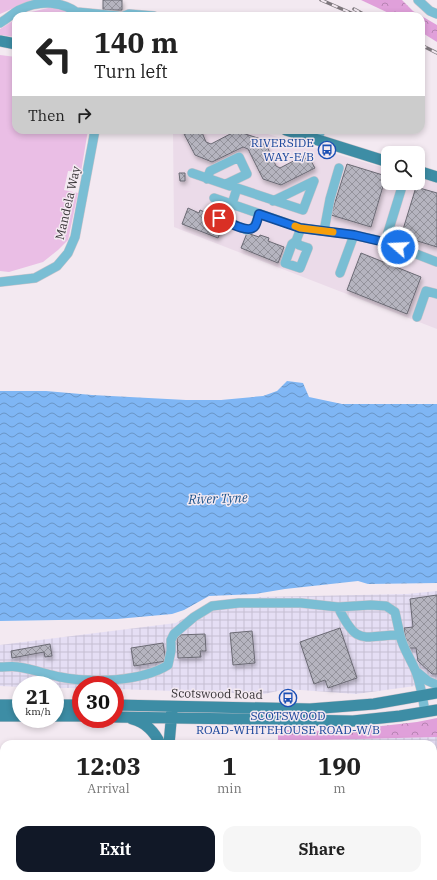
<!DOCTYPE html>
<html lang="en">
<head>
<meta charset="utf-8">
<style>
  body { margin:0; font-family:"IBM Plex Serif",serif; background:#f6f6f6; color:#222; height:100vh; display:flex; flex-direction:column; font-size:15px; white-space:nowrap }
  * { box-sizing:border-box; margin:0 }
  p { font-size:13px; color:#767676 }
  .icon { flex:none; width:22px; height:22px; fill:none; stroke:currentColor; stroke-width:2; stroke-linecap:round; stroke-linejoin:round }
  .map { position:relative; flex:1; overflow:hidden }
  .side { position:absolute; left:0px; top:740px; width:437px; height:140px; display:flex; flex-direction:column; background:#fff; border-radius:12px 12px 0 0; box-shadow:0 2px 6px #0003 }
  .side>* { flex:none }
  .top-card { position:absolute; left:12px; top:12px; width:413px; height:122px; border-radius:12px; box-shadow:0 2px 6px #0003; background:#fff; color:#222; overflow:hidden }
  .controls { position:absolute; left:381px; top:146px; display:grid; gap:8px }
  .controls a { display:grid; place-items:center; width:44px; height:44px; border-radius:8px; background:#fff; box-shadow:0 2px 6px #0003; font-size:20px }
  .speed { position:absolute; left:12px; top:676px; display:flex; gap:8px; font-size:20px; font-weight:700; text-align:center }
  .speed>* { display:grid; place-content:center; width:52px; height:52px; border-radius:50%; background:#fff; box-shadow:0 2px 6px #0003; line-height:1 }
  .speed small { font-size:10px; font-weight:400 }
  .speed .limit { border:6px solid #d22; background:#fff; color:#111 }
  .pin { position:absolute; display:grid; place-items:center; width:34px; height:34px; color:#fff; margin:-17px; border:2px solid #fff; border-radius:50%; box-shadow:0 1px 4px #0007 }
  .me { position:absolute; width:44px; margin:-22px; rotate:289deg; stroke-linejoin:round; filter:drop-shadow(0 0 3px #0008) }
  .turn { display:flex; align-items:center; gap:14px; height:84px; padding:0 16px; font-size:18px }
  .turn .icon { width:52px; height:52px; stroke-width:2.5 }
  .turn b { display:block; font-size:28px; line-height:34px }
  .then { display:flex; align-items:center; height:38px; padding:0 16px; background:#0003; gap:8px; font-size:15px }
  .eta { display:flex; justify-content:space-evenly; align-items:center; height:68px; text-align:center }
  .eta b { font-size:24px; font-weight:700; line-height:28px }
  .cta { display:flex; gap:8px; margin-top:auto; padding:8px 16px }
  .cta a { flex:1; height:46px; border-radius:12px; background:#111827; color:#fff; font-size:16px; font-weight:700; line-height:46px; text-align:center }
  .cta a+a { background:#f6f6f6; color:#222 }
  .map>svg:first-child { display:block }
  .built { fill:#ebdbe9 }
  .industrial { fill:url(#industrial-grid) }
  .grass { fill:#eabee5 }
  .forest { fill:url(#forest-crowns) }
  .water { fill:url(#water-waves) }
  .building { fill:url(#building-cross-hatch); stroke:#6b6a74; filter:url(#shadow) }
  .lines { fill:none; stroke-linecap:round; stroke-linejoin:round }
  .minor-casing { stroke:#cdc5cc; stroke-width:10 }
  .major-casing { stroke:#cdc5cc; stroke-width:12 }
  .minor { stroke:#7abed4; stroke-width:9 }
  .major { stroke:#3d8da5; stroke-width:11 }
  .rail-casing { stroke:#7e787d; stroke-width:3.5 }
  .rail { stroke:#f3e9f1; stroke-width:2; stroke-dasharray:6; stroke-linecap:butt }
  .route-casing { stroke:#114b97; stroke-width:10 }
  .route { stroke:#1a73e8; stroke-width:7 }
  .slow { stroke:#f59e0b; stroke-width:7 }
  .labels { text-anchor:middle; stroke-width:3; stroke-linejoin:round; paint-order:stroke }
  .transit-label { font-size:12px; fill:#164399; stroke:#f3e9f1; text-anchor:end }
  .street-label { font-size:12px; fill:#373336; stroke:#f3e9f1 }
  .water-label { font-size:13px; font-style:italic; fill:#1b538c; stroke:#f3e9f1 }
</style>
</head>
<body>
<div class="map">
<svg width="437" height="880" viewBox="0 0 437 880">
  <defs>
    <pattern id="industrial-grid" width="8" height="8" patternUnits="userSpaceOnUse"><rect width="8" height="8" fill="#e5def4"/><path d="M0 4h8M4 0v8" fill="none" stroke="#c5bfd2"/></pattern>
    <pattern id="forest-crowns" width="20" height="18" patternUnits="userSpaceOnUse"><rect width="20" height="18" fill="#e0a0da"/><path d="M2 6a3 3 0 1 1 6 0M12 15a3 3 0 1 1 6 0" fill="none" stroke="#b683b2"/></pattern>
    <pattern id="water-waves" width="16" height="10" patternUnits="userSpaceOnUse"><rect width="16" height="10" fill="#7fb6f4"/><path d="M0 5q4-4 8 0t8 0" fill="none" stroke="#6995c6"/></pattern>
    <pattern id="building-cross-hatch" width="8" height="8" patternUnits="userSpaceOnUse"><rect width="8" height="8" fill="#b5b4bf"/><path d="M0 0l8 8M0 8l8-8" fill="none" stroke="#94939c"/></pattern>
    <filter id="shadow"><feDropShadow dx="1.5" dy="3" stdDeviation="2" flood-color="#0004"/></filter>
  </defs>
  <rect width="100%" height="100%" fill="#f3e9f1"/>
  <path class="built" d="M173,130H254L388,169V183H418V177L437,183V329L174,227Z"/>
  <path class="industrial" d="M437,591V683L356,694L287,689L264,694L115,689V685H81V688H55V685H21V687L0,686V645L176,623L205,605L261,597L407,594Z
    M437,737V831H433V744H229L278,741Z"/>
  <path class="grass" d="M0,0H32L0,14Z
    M52,7L62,9L74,16H22L27,13Z
    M16,19V37L0,35V29Z
    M0,55L16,57V130H88L81,172L68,171L64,190L78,193L68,240L58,250L43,262L9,272L0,271Z
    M433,864H437V880H344V876H433Z
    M130,876H180L162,880H132Z"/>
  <path class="forest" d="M361,0H402L413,11L437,25V42L421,32V16H395Z
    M437,718V737L278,741V731L289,730L363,732L364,728L417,722Z
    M433,844H437V861H433Z
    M207,876H234L245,879H254L265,876H301V880H205Z
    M325,876H341V880H325Z"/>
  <path class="water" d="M287,381L303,383L309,397L342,404H437V583L368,584L358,581L285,589L255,594L209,596L184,610L172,614L117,619L0,621V391H46L92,395L186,400H221L263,396L277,391Z"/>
  <path class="building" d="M103,0H122V10H103Z
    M182,130H201L206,142L211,144L236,131L264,140L276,166L280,168L307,154L315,168L281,185L263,179L248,149L243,147L212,162L195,155Z
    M347,164L386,176L371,227L331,215Z
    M179,173H185V181H180Z
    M416,187L437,193V247L401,236Z
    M188,208L199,213L200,210L209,214L208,216L224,223L218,238L182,224Z
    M247,233L259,237L260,235L269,238L268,241L284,247L278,263L241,248Z
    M361,253L421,277L407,314L347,290Z
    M437,595V674H432L418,661L416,648H407L404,628L413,627L410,599Z
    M340,628L357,678L328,688L325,680L314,684L300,642Z
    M252,631L255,663L233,665L230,633Z
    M205,634L206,651H200L201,657L178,658L177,635Z
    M163,643L166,661L134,666L131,648Z
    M50,644L52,656L45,657L44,652L12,658L11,651Z
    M433,765H437V783H433Z
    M0,787L4,788V804L0,802Z
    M0,833L4,835V847L0,846Z
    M102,876H110L109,879L102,878Z"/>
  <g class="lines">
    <defs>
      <path id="minor" d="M418,0L430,11L437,14
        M77,12L118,16
        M124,16L129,14L154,16
        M0,23C7,19 12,14 19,10C39,0 64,0 81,16
        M317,140L321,130
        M192,173L230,186
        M207,179L210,171L239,157L247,174L226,184
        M214,198L301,228L354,235L385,242L437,262
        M232,204L237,188L303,210L314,181L273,201
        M219,218L247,230C256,228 256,222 259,214
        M324,231L330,199L339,168
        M296,241L292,244L285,263L300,268L308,248L299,245L296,241L301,228
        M385,242L401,190
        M340,273L354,235
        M0,282L35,278L57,266L68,253L75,237L95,130
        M417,317L426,291L437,294
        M338,607L371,605L386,606L395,612L400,635
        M0,667C6,667 13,666 18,667C32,669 46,674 60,677C91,683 141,682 168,665L171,651V640L174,634L194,617L212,606L239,603H301L338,607C358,648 362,635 400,635C403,649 411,659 416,672C421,685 423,699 425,712
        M417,672L428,681L437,685
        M433,754H437
        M0,819L4,820
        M433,837H437
        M124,876L125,880"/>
      <path id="major" d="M0,41L16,44
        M286,130L388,162
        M418,171L437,177
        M0,705H21
        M55,705H81
        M115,705L310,709L374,704L437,693
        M0,716H21
        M55,716H81
        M115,717L353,721L400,716L437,710
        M132,719C145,722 155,732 160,744
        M169,744L172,711
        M196,880L198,876"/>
    </defs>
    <use href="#minor" class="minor-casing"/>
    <use href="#major" class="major-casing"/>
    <use href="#minor" class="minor"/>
    <use href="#major" class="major"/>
    <defs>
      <path id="rail" d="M321,0L358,16
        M354,9L367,16
        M421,45L437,53"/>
    </defs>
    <use href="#rail" class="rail-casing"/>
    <use href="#rail" class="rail"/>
  </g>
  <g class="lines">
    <defs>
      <path id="route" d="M219,218C226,221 249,235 255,226C257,223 258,217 259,214L300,228L354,235L384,242L398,247"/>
    </defs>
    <use href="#route" class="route-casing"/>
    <use href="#route" class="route"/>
    <path class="slow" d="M295,226L300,228L333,232"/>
  </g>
  <defs>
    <symbol id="bus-ring" viewBox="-11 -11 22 22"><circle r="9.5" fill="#f3e9f1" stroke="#1a4fb4" stroke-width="1.5"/><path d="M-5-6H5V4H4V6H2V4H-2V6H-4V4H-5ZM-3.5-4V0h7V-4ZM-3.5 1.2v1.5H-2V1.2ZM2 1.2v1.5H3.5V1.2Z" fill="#1a4fb4"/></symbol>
  </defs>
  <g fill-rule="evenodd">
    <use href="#bus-ring" x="317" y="140" width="20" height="20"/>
    <use href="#bus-ring" x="278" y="688" width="20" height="20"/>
  </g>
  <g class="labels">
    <g class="transit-label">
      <text x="314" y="147">RIVERSIDE<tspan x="314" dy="14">WAY-E/B</tspan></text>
      <text x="288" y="720" text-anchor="middle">SCOTSWOOD<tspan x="288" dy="14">ROAD-WHITEHOUSE ROAD-W/B</tspan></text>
    </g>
    <g class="street-label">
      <text transform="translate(68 203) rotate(-77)" y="4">Mandela Way</text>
      <text transform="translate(217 694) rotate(1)" y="4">Scotswood Road</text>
    </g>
    <g class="water-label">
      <text transform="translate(218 498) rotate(-2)" y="5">River Tyne</text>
    </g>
  </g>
</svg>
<div class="controls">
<a><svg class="icon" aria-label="search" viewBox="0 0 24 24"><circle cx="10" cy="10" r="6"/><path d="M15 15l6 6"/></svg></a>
</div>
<div class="speed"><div>21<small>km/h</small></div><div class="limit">30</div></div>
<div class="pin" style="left:219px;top:218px;background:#d93025"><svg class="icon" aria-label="arrive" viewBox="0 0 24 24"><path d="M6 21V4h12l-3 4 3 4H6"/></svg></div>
<svg class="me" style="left:398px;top:247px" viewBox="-20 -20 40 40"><circle r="17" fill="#1a73e8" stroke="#fff" stroke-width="3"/><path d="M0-11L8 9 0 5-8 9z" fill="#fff"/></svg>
<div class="top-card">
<div class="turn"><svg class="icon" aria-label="left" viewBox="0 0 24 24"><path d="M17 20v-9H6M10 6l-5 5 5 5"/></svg><div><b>140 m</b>Turn left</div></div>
<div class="then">Then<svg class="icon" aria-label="right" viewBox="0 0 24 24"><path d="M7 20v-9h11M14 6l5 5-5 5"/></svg></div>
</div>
<section class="side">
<div class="eta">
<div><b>12:03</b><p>Arrival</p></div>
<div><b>1</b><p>min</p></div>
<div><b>190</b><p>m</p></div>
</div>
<div class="cta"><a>Exit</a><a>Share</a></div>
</section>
</div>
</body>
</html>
